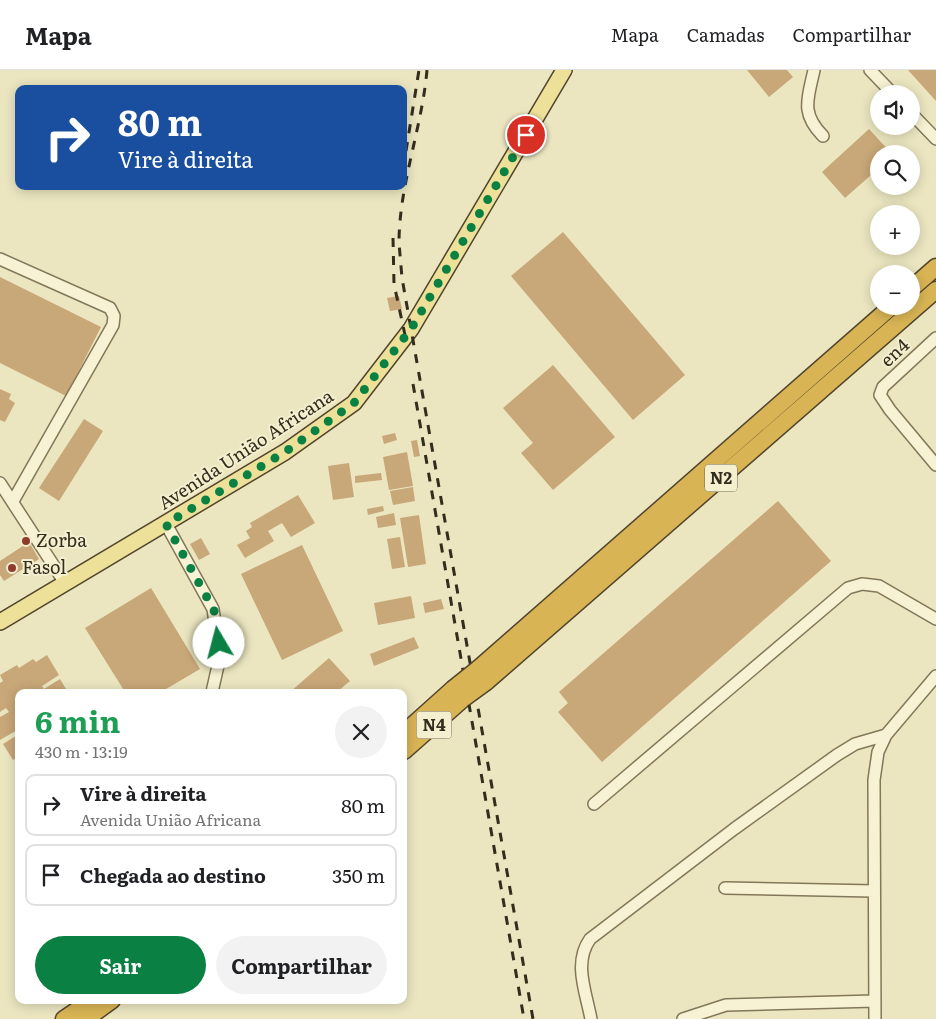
<!DOCTYPE html>
<html lang="pt">
<head>
<meta charset="utf-8">
<style>
  body { margin:0; font-family:Literata,serif; background:#f2f2f2; color:#202124; height:100vh; display:flex; flex-direction:column; font-size:19px; white-space:nowrap }
  * { box-sizing:border-box; margin:0 }
  p { font-size:16px; color:#757577 }
  .icon { flex:none; width:28px; height:28px; fill:none; stroke:currentColor; stroke-width:2; stroke-linecap:round; stroke-linejoin:round }
  .map { position:relative; flex:1; overflow:hidden }
  .sheet { position:absolute; left:15px; top:619px; width:392px; height:315px; display:flex; flex-direction:column; background:#fff; border-radius:10px; box-shadow:0 2px 12px #0003 }
  .sheet>* { flex:none }
  .guide { position:absolute; left:15px; top:15px; width:392px; height:105px; border-radius:10px; box-shadow:0 2px 12px #0003; background:#1a4fa0; color:#fff; overflow:hidden }
  .tools { position:absolute; left:870px; top:15px; display:grid; gap:10px }
  .tools a { display:grid; place-items:center; width:50px; height:50px; border-radius:50%; background:#fff; box-shadow:0 2px 12px #0003; font-size:25px }
  .pin { position:absolute; display:grid; place-items:center; width:42px; height:42px; color:#fff; margin:-21px; border:2px solid #fff; border-radius:50%; box-shadow:0 1px 5px #0007 }
  .me { position:absolute; width:55px; margin:-28px; rotate:352deg; stroke-linejoin:round; filter:drop-shadow(0 0 4px #0008) }
  .turn { display:flex; align-items:center; gap:18px; height:105px; padding:0 20px; font-size:22px }
  .turn .icon { width:65px; height:65px; stroke-width:2.5 }
  .turn b { display:block; font-size:35px; line-height:42px }
  .round { display:grid; place-items:center; flex:none; width:52px; height:52px; border-radius:26px; background:#f2f2f2 }
  .headline { display:flex; align-items:center; justify-content:space-between; height:85px; padding:0 20px }
  h1 { font-size:30px; font-weight:700; line-height:38px; color:#1e9e55 }
  .cta { display:flex; gap:10px; margin-top:auto; padding:10px 20px }
  .cta a { flex:1; height:58px; border-radius:30px; background:#0b8043; color:#fff; font-size:20px; font-weight:700; line-height:58px; text-align:center }
  .cta a+a { background:#f2f2f2; color:#202124 }
  ul { padding:0; list-style:none }
  li { display:flex; align-items:center; gap:15px; height:62px; margin:0 10px 8px; padding:0 10px; border:2px solid #e0e0e0; border-radius:10px }
  li div { flex:1 }
  li b { display:block; font-size:19px }
  li em { font-style:normal }
  header { display:flex; align-items:center; gap:30px; box-sizing:border-box; height:70px; padding:0 25px; background:#fff; border-bottom:1px solid #e0e0e0 }
  header strong { font-size:24px }
  nav { display:flex; gap:28px; margin-inline-start:auto; font-size:18px }
  .map>svg:first-child { display:block }
  .building { fill:#c8a778 }
  .lines { fill:none; stroke-linecap:round; stroke-linejoin:round }
  .minor-casing { stroke:#837759; stroke-width:14 }
  .major-casing { stroke:#51442d; stroke-width:18 }
  .highway-casing { stroke:#51442d; stroke-width:19 }
  .minor { stroke:#f7f2d3; stroke-width:11 }
  .major { stroke:#ede199; stroke-width:15 }
  .highway { stroke:#d8b454; stroke-width:16 }
  .rail { stroke:#342c1d; stroke-width:3; stroke-dasharray:9 9; stroke-linecap:butt }
  .highway-bridge-casing { stroke:#51442d; stroke-width:19; stroke-linecap:butt }
  .highway-bridge { stroke:#d8b454; stroke-width:16 }
  .route { stroke:#0b8043; stroke-width:9; stroke-dasharray:0 16.2 }
  .poi-dot { fill:#8f3c2c; stroke:#f3efcf; stroke-width:2 }
  .labels { text-anchor:middle; stroke-width:4; stroke-linejoin:round; paint-order:stroke }
  .shield { fill:#f3efcf; stroke:#6d6652; stroke-width:1 }
  .shield-label { font-size:16px; font-weight:bold; fill:#342c1d }
  .street-label { font-size:18px; fill:#342c1d; stroke:#f3efcf }
  .poi-label { font-size:18px; fill:#342c1d; stroke:#f3efcf; text-anchor:start }
</style>
</head>
<body>
<header>
<strong>Mapa</strong>
<nav><a>Mapa</a><a>Camadas</a><a>Compartilhar</a></nav>
</header>
<div class="map">
<svg width="936" height="949" viewBox="0 0 936 949">
  <rect width="100%" height="100%" fill="#ebe6c0"/>
  <path class="building" d="M747,0H787L793,7L769,27Z
    M908,0H936V31Z
    M869,59L892,84H879V98L845,128L822,102Z
    M563,162L685,305L633,350L511,206Z
    M0,207L101,257L66,326L0,293Z
    M399,226L402,239L390,241L387,228Z
    M553,295L615,367L553,420L521,383L533,373L503,338Z
    M0,319L11,324L9,329L15,333L5,352L0,350Z
    M84,349L103,361L59,431L39,418Z
    M395,363L397,370L384,374L382,366Z
    M417,370L420,386L414,387L411,371Z
    M407,382L413,416L389,420L383,387Z
    M349,393L354,427L333,430L328,396Z
    M381,403L382,410L355,413V406Z
    M413,417L415,431L393,435L390,421Z
    M298,425L315,453L291,467L282,453L268,461L274,471L245,488L237,475L250,468L246,461L252,457L250,453Z
    M778,431L831,491L602,692L558,642L568,633L559,622Z
    M383,436L384,441L368,445L367,439Z
    M394,443L396,455L378,458L376,447Z
    M419,445L426,494L408,497L400,448Z
    M400,467L405,497L392,499L387,469Z
    M201,468L210,484L199,490L190,474Z
    M29,472L39,489L4,511L0,505V491Z
    M302,475L343,561L282,590L241,504Z
    M151,518L200,599L161,622H125L85,558Z
    M411,526L415,548L378,555L374,533Z
    M441,529L444,539L425,543L423,533Z
    M414,567L419,578L374,596L370,584Z
    M47,585L59,605L42,616L44,619L60,609L68,622H19V659L0,670V647L9,642L6,638L0,642V613L3,611L0,605L17,595L19,598L33,589L36,592Z
    M329,588L350,611L337,622H290Z
    M19,664V687L13,690L3,674Z"/>
  <g class="lines">
    <defs>
      <path id="minor" d="M814,0C808,28 800,43 823,66
        M870,0L893,24
        M911,43L936,69
        M0,189L110,238L114,246L113,255L13,431
        M936,268L883,317L880,325L890,340L936,395
        M0,413L65,513
        M166,454L213,539L220,587L212,622
        M594,734L848,518L862,514L879,516L936,549
        M725,818L874,821
        M591,949C586,922 573,893 590,869L734,759L837,685L855,674L886,665
        M683,949L726,935L875,931
        M875,949L874,710L878,682L886,665L936,606"/>
      <path id="major" d="M0,552L285,382L354,333L411,259L564,0"/>
      <path id="highway" d="M911,219L936,197
        M478,599L892,236
        M486,612L936,220
        M404,663L453,619
        M404,681L464,628
        M64,949L92,930
        M86,949L112,930"/>
    </defs>
    <use href="#minor" class="minor-casing"/>
    <use href="#major" class="major-casing"/>
    <use href="#highway" class="highway-casing"/>
    <use href="#minor" class="minor"/>
    <use href="#major" class="major"/>
    <use href="#highway" class="highway"/>
    <path class="rail" d="M427,0C422,58 399,115 399,173C400,185 401,196 402,208L533,949
      M406,81L419,0
      M393,168L394,214L405,265
      M413,314L524,949"/>
    <defs>
      <path id="highway-bridge" d="M453,619L478,599
        M464,628L486,612"/>
    </defs>
    <use href="#highway-bridge" class="highway-bridge-casing"/>
    <use href="#highway-bridge" class="highway-bridge"/>
  </g>
  <g class="lines">
    <path class="route" d="M219,573L214,540L166,454L285,382L354,333L411,259L526,65"/>
  </g>
  <g class="poi-dot">
    <circle cx="26" cy="471" r="5"/>
    <circle cx="12" cy="498" r="5"/>
  </g>
  <g class="labels">
    <g class="shield">
      <rect x="705" y="394.5" width="32" height="27" rx="4"/>
      <rect x="416.5" y="641.5" width="35" height="27" rx="4"/>
    </g>
    <g class="shield-label">
      <text x="721" y="414">N2</text>
      <text x="434" y="661">N4</text>
    </g>
    <g class="street-label">
      <text transform="translate(895 283) rotate(-43)" y="6">en4</text>
      <text transform="translate(246 380) rotate(-33)" y="6">Avenida União Africana</text>
    </g>
    <g class="poi-label">
      <text x="36" y="477">Zorba</text>
      <text x="22" y="504">Fasol</text>
    </g>
  </g>
</svg>
<div class="tools">
<a><svg class="icon" aria-label="sound" viewBox="0 0 24 24"><path d="M4 9h4l5-4v14l-5-4H4zM17 9q2 3 0 6"/></svg></a>
<a><svg class="icon" aria-label="search" viewBox="0 0 24 24"><circle cx="10" cy="10" r="6"/><path d="M15 15l6 6"/></svg></a>
<a>+</a>
<a>−</a>
</div>
<div class="pin" style="left:526px;top:65px;background:#d93025"><svg class="icon" aria-label="arrive" viewBox="0 0 24 24"><path d="M6 21V4h12l-3 4 3 4H6"/></svg></div>
<svg class="me" style="left:219px;top:573px" viewBox="-20 -20 40 40"><circle r="19" fill="#fff"/><path d="M0-13L10 11 0 6-10 11z" fill="#0b8043"/></svg>
<div class="guide">
<div class="turn"><svg class="icon" aria-label="right" viewBox="0 0 24 24"><path d="M7 20v-9h11M14 6l5 5-5 5"/></svg><div><b>80 m</b>Vire à direita</div></div>
</div>
<section class="sheet">
<div class="headline"><div><h1>6 min</h1><p>430 m · 13:19</p></div><a class="round"><svg class="icon" aria-label="close" viewBox="0 0 24 24"><path d="M6 6l12 12M18 6L6 18"/></svg></a></div>
<ul>
<li><svg class="icon" aria-label="right" viewBox="0 0 24 24"><path d="M7 20v-9h11M14 6l5 5-5 5"/></svg><div><b>Vire à direita</b><p>Avenida União Africana</p></div><em>80 m</em></li>
<li><svg class="icon" aria-label="arrive" viewBox="0 0 24 24"><path d="M6 21V4h12l-3 4 3 4H6"/></svg><div><b>Chegada ao destino</b></div><em>350 m</em></li>
</ul>
<div class="cta"><a>Sair</a><a>Compartilhar</a></div>
</section>
</div>
</body>
</html>
